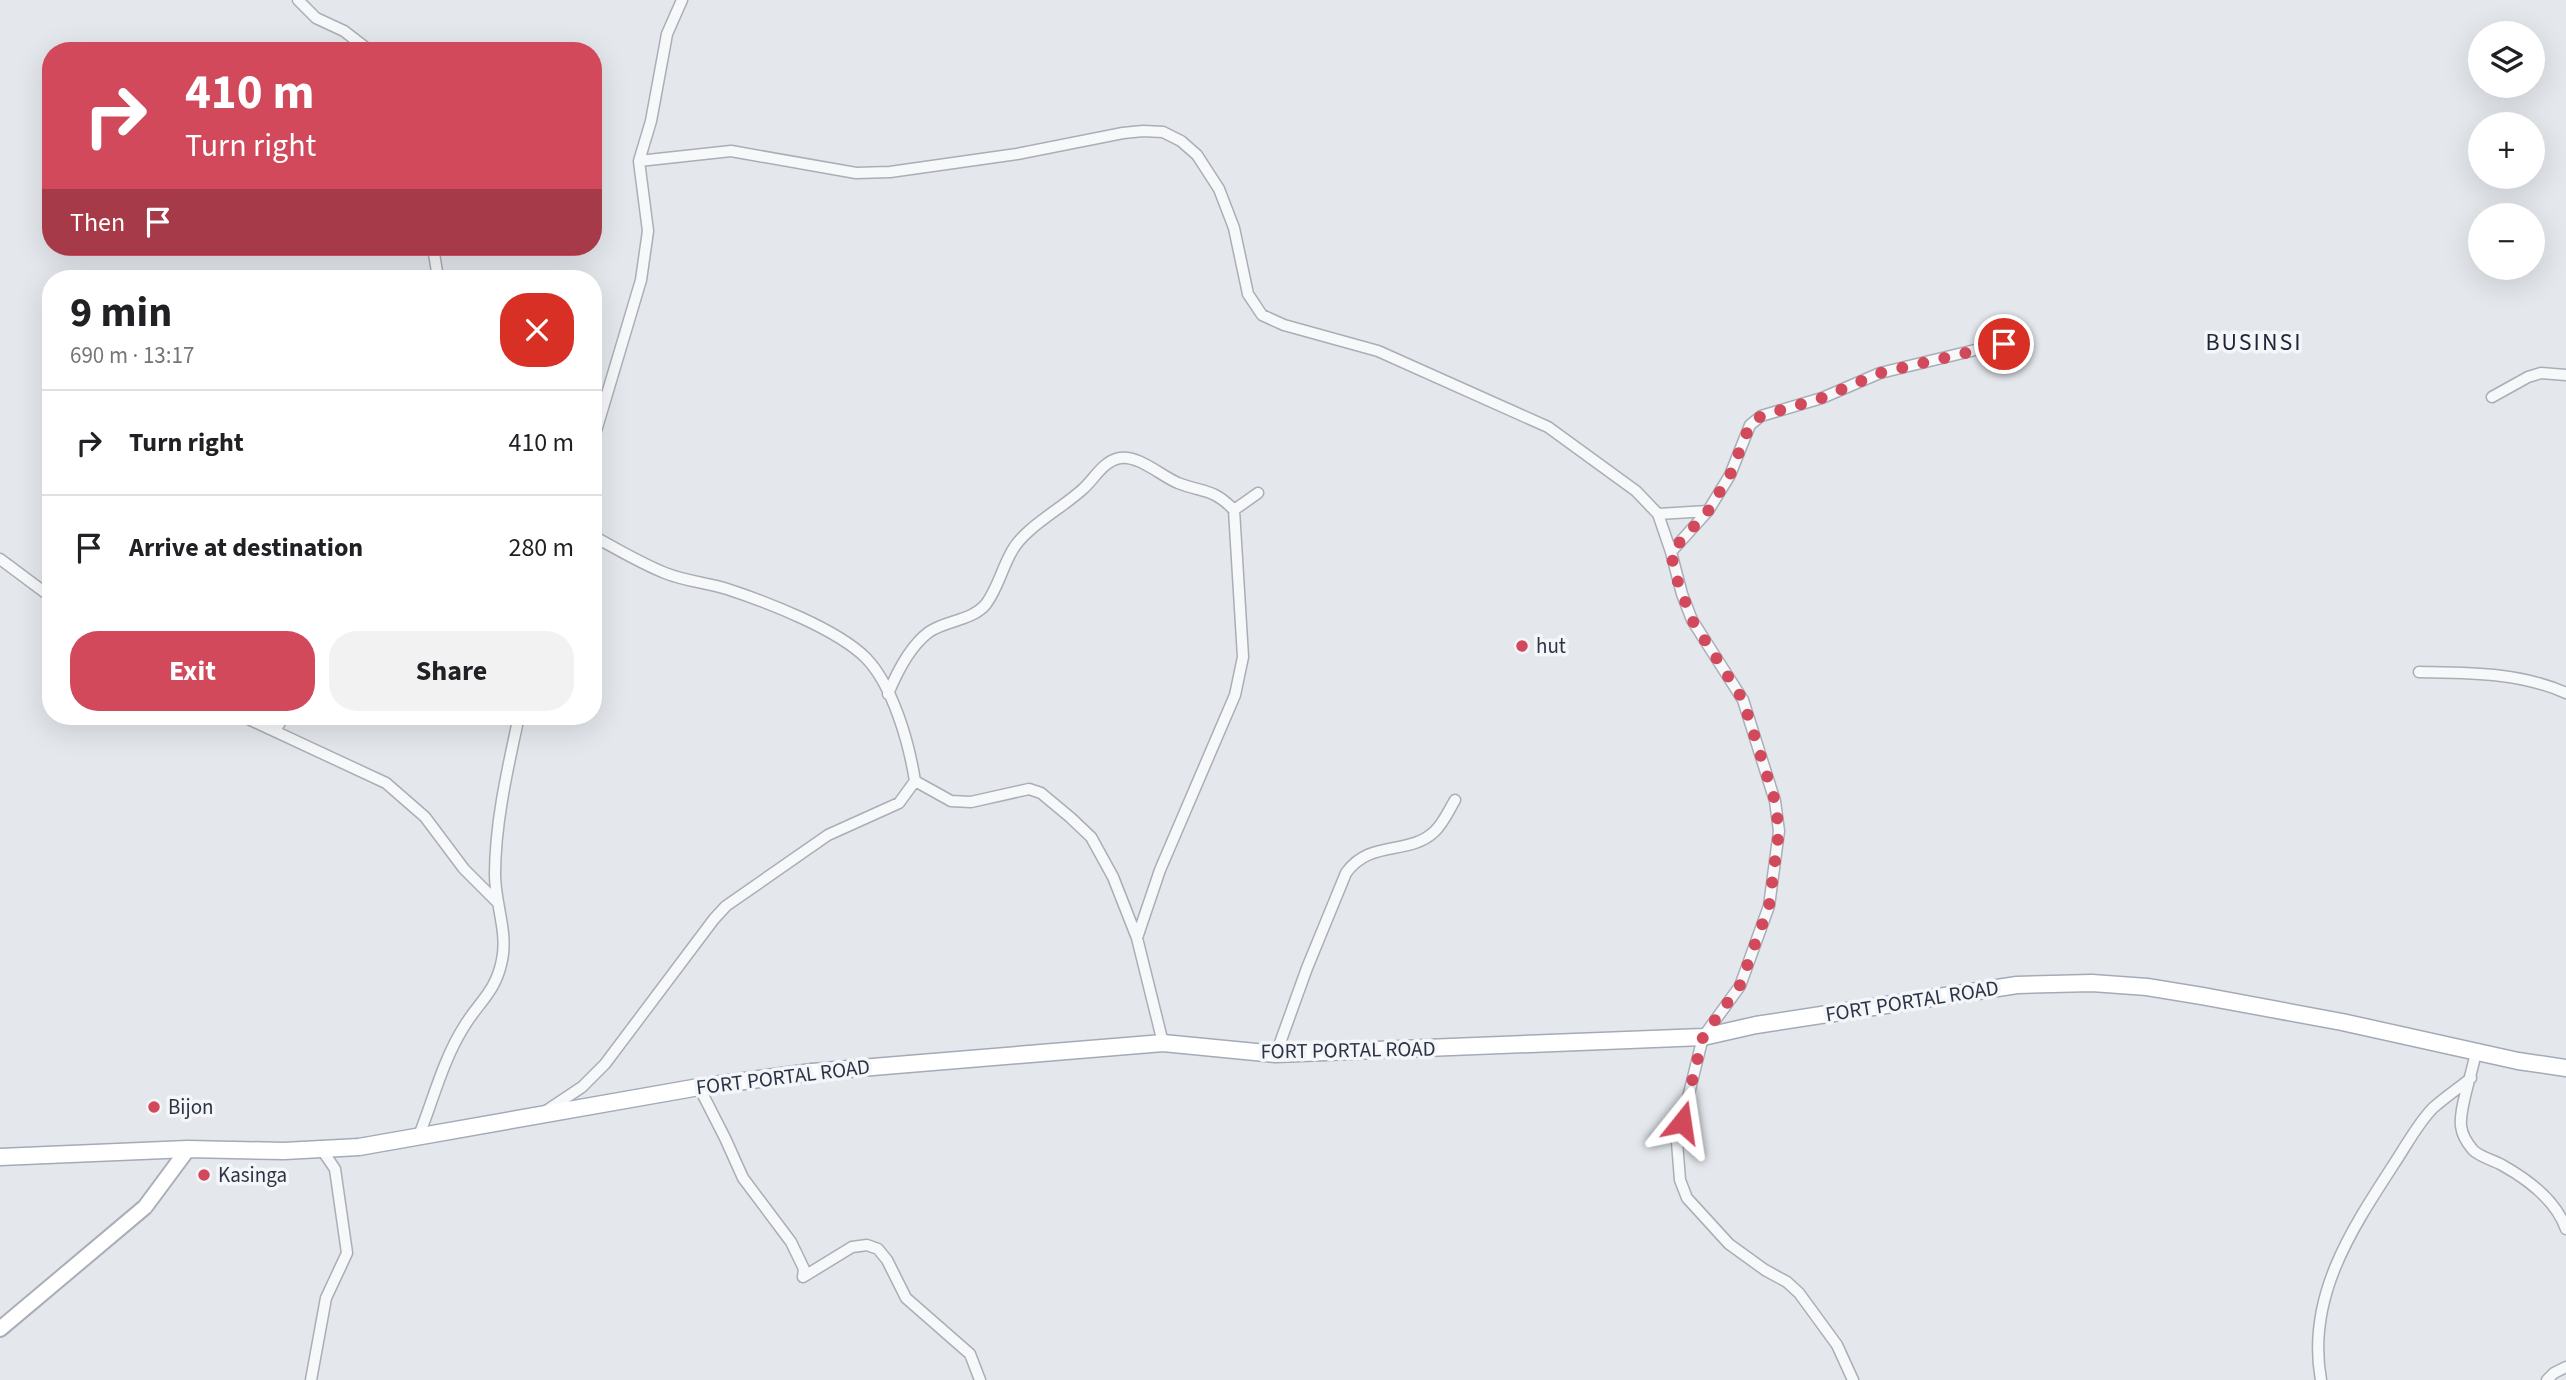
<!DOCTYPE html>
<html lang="en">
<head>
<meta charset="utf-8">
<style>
  body { margin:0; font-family:"Source Sans 3",sans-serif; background:#f2f2f2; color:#202124; height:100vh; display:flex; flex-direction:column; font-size:26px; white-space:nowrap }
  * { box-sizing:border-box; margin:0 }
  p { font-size:23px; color:#757577 }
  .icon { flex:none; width:38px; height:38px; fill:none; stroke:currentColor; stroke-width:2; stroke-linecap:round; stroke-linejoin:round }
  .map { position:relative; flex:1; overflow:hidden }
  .sheet { position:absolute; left:42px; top:270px; width:560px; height:455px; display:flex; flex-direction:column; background:#fff; border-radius:28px; box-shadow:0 7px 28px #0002 }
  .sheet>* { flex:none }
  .hud { position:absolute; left:42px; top:42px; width:560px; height:214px; border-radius:28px; box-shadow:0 7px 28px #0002; background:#d1495b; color:#fff; overflow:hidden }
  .fabs { position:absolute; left:2468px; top:21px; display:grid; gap:14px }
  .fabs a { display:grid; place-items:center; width:77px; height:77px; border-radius:50%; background:#fff; box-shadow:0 7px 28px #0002; font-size:35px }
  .pin { position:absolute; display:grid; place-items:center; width:60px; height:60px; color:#fff; margin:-30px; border:4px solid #fff; border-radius:50%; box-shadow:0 2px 7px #0007 }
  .me { position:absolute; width:77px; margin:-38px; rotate:15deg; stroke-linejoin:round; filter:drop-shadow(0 0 5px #0008) }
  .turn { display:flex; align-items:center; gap:24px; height:147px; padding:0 28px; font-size:32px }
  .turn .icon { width:91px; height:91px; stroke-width:2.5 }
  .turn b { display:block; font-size:49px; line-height:60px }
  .then { display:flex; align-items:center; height:66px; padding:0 28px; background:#0003; gap:14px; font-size:26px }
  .round { display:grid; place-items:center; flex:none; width:74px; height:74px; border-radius:28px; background:#f2f2f2 }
  .summary { display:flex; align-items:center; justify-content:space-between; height:119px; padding:0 28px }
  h1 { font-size:42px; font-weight:700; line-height:52px }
  .action { display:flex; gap:14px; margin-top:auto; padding:14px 28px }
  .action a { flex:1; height:80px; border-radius:28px; background:#d1495b; color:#fff; font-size:28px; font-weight:700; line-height:80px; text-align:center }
  .action a+a { background:#f2f2f2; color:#202124 }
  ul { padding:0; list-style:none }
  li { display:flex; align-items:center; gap:21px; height:105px; padding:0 28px; border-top:2px solid #e0e0e0 }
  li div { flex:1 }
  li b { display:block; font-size:26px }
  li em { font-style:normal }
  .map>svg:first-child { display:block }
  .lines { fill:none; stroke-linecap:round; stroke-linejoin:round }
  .street-casing { stroke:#a9aeb7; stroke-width:13 }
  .secondary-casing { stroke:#a9aeb7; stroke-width:18 }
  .primary-casing { stroke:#a3abb8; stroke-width:19 }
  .street { stroke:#f7f8fa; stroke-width:10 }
  .secondary { stroke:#fff; stroke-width:14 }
  .primary { stroke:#fff; stroke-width:16 }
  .route { stroke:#d1495b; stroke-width:12; stroke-dasharray:0 21.6 }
  .poi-dot { fill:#d1495b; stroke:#f4f6f9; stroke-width:2.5 }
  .labels { text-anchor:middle; stroke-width:7; stroke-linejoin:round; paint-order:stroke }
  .poi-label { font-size:21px; fill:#2b3445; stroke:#f4f6f9; text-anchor:start }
  .street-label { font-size:21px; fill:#2b3445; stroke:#f4f6f9 }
  .quarter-label { font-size:24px; letter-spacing:2px; fill:#1d2536; stroke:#f4f6f9 }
</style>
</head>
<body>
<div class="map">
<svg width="2566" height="1380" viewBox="0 0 2566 1380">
  <rect width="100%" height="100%" fill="#e4e7ec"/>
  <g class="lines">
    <defs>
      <path id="street" d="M298,0L316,18L344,31L370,51
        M639,161L731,151L856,173L890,172L1017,154L1123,133L1143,131L1163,132L1181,141L1197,155L1219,189L1234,228L1248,294L1262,315L1284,325L1378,351L1548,427L1636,491L1658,514L1671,552L1682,594L1692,620L1743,700L1775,801L1779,831L1769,906L1740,986L1703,1037L1677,1142L1680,1180L1687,1198L1729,1244L1765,1270L1787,1282L1799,1293L1837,1345L1853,1380
        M433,247L438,278
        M2492,397L2528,377L2541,373L2566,375
        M593,441L641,280L648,231L639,161L651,121L667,34L682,0
        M1658,514L1708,511
        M593,536C617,549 640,563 665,573C685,581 707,583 727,589C767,602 837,629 866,658C893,686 909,743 915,781L951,801L971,802L1029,789L1041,793L1071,818L1091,837L1113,877L1137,938L1163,1043
        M1671,552L1708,511L1730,475L1750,425L1761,416L1822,398L1880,373L2004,343
        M0,559L51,597
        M2419,672C2469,673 2519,672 2566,693
        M888,694C897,672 910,646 929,632C946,620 972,621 986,604C998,588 1002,568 1012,551C1025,527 1063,508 1084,488C1095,478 1103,461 1120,458C1139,455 1161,476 1178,483C1204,493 1213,488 1234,510L1258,493
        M242,716L386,783L425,817L464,869L498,903
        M275,731L284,716
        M1137,938L1160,870L1235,695L1243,657L1234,510
        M2476,1051C2473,1072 2459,1107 2461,1126C2462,1135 2467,1143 2473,1150C2480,1157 2493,1160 2502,1165C2527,1179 2556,1200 2566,1229
        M1276,1054L1307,968L1346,873C1370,839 1408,856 1434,832C1443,824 1449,810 1455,800
        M699,1087L725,1138L743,1178L791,1242L804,1269L803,1277
        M546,1111L582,1087L605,1064L714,919L726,906L828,835L899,803L915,781
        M418,1138C433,1101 443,1059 465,1025C480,1001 496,991 502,960C508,932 495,903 495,875C495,822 508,767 519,716
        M803,1277L852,1247L867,1245L878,1249L887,1260L906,1298L970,1354L980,1380
        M311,1380L326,1298L347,1253L335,1169L322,1150
        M2321,1380C2306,1298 2351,1230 2394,1164C2406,1146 2418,1123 2433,1108C2445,1097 2459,1088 2471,1078
        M2547,1380L2554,1373L2566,1367"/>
      <path id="secondary" d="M0,1329L145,1207L188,1149"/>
      <path id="primary" d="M0,1157L188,1149L284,1151L359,1147L699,1087L812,1072L1163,1043L1276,1054L1703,1037L1756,1025L2017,985L2092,983L2147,987L2202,996L2342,1022L2518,1061L2566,1068"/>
    </defs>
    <use href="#street" class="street-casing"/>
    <use href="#secondary" class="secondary-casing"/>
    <use href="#primary" class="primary-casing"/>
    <use href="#street" class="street"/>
    <use href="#secondary" class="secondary"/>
    <use href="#primary" class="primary"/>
  </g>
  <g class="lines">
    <path class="route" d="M1682,1122L1703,1037L1740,985L1769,906L1779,831L1775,801L1743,700L1692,620L1675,574L1671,552L1708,511L1730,475L1750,425L1761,416L1822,398L1880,373L2004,344"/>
  </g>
  <g class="poi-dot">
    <circle cx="1522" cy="646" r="7"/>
    <circle cx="154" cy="1107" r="7"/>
    <circle cx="204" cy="1175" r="7"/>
  </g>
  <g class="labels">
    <g class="poi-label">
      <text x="1536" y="653">hut</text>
      <text x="168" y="1114">Bijon</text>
      <text x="218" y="1182">Kasinga</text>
    </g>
    <g class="street-label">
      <text transform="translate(1912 1001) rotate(-9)" y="7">FORT PORTAL ROAD</text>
      <text transform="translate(1348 1050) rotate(-1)" y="7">FORT PORTAL ROAD</text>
      <text transform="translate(783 1077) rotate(-7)" y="7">FORT PORTAL ROAD</text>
    </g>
    <g class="quarter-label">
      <text x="2254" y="350">BUSINSI</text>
    </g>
  </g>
</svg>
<div class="fabs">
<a><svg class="icon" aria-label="layers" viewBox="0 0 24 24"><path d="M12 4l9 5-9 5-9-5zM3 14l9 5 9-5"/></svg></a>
<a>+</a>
<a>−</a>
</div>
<div class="pin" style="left:2004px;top:344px;background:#d93025"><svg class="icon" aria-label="arrive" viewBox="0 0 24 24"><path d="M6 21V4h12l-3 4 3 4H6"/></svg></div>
<svg class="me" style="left:1682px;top:1122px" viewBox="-20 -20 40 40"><path d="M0-17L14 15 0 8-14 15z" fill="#d1495b" stroke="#fff" stroke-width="4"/></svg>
<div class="hud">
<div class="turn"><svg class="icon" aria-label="right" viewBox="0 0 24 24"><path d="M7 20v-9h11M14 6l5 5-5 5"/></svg><div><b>410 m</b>Turn right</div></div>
<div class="then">Then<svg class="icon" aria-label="arrive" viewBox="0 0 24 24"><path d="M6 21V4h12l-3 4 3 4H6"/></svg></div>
</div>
<section class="sheet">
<div class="summary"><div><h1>9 min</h1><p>690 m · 13:17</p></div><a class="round" style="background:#d93025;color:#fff"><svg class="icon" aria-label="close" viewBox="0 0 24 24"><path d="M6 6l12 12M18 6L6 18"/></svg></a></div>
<ul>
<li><svg class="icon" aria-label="right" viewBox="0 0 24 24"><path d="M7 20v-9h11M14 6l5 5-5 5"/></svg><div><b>Turn right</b></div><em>410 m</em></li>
<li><svg class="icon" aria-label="arrive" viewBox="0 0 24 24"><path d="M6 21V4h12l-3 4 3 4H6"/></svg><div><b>Arrive at destination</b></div><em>280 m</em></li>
</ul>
<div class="action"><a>Exit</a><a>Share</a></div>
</section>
</div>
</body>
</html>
